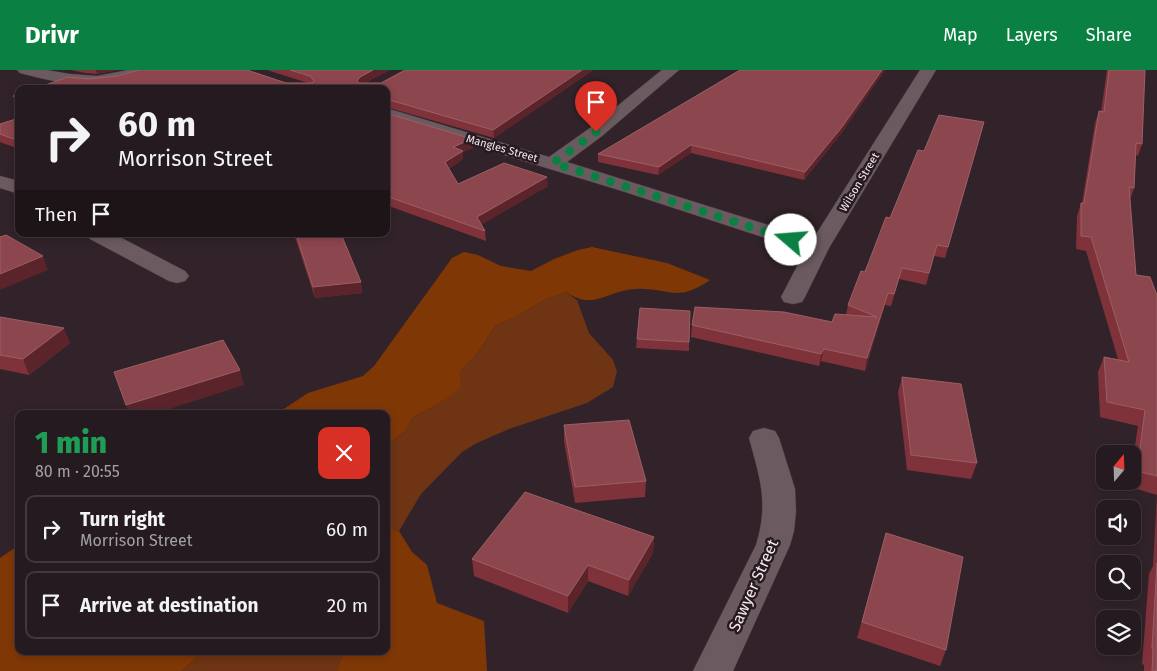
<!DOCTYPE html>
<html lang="en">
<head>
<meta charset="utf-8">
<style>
  body { margin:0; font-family:"Fira Sans",sans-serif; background:#31272c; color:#f1f3f6; height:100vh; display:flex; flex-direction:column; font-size:19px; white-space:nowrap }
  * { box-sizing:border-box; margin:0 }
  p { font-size:16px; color:#a3a1a4 }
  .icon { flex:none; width:28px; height:28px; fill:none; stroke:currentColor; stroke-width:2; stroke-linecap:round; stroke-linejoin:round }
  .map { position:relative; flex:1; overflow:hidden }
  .details { position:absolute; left:15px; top:340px; width:375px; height:245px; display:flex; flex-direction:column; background:#251a1f; border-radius:10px; box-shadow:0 2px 8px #0003,0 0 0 1px #42383d }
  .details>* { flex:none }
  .top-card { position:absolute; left:15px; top:15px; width:375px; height:152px; border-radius:10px; box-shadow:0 2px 8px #0003,0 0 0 1px #42383d; background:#251a1f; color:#f1f3f6; overflow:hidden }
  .needle { width:32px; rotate:19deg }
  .buttons { position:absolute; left:1096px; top:375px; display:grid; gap:10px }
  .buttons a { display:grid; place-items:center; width:45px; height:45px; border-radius:10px; background:#251a1f; box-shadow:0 2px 8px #0003,0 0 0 1px #42383d; font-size:25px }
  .pin { position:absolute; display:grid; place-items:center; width:42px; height:42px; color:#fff; margin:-51px -21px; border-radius:50% 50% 50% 0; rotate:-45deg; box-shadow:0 0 5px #0007 }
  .pin .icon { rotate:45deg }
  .me { position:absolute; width:55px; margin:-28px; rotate:288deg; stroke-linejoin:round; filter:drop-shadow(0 0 4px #0008) }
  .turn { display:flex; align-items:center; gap:18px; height:105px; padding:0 20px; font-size:22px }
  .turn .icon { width:65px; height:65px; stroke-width:2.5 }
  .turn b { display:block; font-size:35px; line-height:42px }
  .then { display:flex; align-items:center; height:48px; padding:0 20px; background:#0003; gap:10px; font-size:19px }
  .round { display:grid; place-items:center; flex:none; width:52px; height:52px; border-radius:10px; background:#31272c }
  .overview { display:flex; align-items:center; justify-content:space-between; height:85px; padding:0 20px }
  h1 { font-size:30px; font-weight:800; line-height:38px; color:#1e9e55 }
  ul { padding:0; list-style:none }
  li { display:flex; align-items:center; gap:15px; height:68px; margin:0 10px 8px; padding:0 10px; border:2px solid #42383d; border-radius:10px }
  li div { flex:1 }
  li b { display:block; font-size:19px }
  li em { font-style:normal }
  header { display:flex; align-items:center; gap:30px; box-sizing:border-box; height:70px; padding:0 25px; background:#0b8043; color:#fff }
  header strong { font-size:24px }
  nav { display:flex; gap:28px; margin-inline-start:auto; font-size:18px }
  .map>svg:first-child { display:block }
  .green { fill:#6e3413 }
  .forest { fill:#803706 }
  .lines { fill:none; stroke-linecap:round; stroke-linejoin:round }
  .minor-casing { stroke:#483e42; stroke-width:1 }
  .minor { fill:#6b5b61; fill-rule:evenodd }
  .wall { fill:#80323a }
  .shaded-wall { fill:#5b242b }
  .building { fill:#8c464d; stroke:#9c5f66 }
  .route { stroke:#0b8043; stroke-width:9; stroke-dasharray:0 16.2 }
  .labels { text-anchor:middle; stroke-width:5; stroke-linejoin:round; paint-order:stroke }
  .far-street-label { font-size:11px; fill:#f4eaee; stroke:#271a20 }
  .near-street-label { font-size:16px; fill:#f4eaee; stroke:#271a20 }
</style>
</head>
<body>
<header>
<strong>Drivr</strong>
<nav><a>Map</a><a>Layers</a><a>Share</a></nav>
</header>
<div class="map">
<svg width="1157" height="601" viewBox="0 0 1157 601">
  <rect width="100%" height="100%" fill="#312329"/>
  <path class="green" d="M566,222L577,230L589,263L613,290L617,301L613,317L587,333L509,359L477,373L462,382L421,424L399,461L386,457V375L406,361L412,348L445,330L460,302L479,281L495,256L517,246L546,229Z
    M203,581H343L337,601H182Z"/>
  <path class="forest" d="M592,177L667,193L710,210C676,234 668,217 635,219C606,221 594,241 566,222L546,229L517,246L495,256L479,281L460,302V319L445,330L412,348L406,361L386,375V344H276L308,323L363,306L374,296L452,188L464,182L478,185L501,196L531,201L554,189L578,180Z
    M386,457L399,461L412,482L427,495L437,533L484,551L487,601H337L343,581H386Z
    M19,475V581H203L182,601H0V488Z"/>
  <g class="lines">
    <defs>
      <path id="minor" d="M17,0H46L70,4L97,6L128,0H151C147,5 140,6 134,8C95,21 58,13 20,3Z
        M662,0H679L602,66L567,92L813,169L920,0H936L829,178L805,227L802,232L793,234L784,232L781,227L805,181L622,121L386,49V38L549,87L590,58Z
        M0,106L19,111V124L0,118Z
        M87,164H114L185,201L189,206L185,211L177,213L169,211L90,169Z
        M764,358L775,361L779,368L795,419L796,441L794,461L790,475L733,601H693L756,475C769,433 760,408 749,368L753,361Z"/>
    </defs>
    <use href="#minor" class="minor-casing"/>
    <use href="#minor" class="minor"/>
  </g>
  <path class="wall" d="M71,0H118L97,4L85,3Z
    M267,0H390L364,13H381L405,0H593L494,68L386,37V19L88,9L308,13Z
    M740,0H885L840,65L804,110L691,83L658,105L598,92V84Z
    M1107,0H1145L1142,74L1138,86L1136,85L1134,118L1130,130L1136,205L1157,225V425L1130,417V411H1132V395L1138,356L1100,347L1098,302L1104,287L1118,289L1086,181L1076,179L1077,146L1081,133H1082L1095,53L1099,41L1101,42Z
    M19,24V35L16,34L13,26Z
    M386,43L472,69L473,78L463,82V89L449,99L458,114L548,116L481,154L485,161L486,171L386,135Z
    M19,48V79L0,72V54Z
    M984,52L945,188L934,186L926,215L899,209L891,236L885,235L865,301L821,291L819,296L691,267L692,255L832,252L846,245L848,235L890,148L924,81Z
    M294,164H341L361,212L362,223L315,228Z
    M0,247L70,273L29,305L0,299Z
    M637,269L689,272V281L636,278Z
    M902,307L977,393L971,409L907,400L898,322Z
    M564,355L646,411L645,427L575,433L564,371Z
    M1157,425V601H1144V595L1142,594L1149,504L1153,496Z
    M886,463L946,580L940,596L857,568Z
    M654,467L653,483L628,526L588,511L568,543L474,506L472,489Z"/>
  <path class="shaded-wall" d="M96,0H118L97,4Z
    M373,0H390L361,14L357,11L360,7Z
    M582,0H593L494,68L493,60Z
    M882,0H885L840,65L804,110L805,102Z
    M472,69L473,78L463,82V89L446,101L445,92L453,77Z
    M691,75V83L658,105L659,97Z
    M547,107L548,116L478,157L477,147Z
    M43,186L48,200L0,220V204Z
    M361,212L362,223L315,228L313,217Z
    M888,223L885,235L865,301L867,288Z
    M64,258L70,273L29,305L23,289Z
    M824,279L821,291L819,296L821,284Z
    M240,300L244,315L154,344H129L126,335Z
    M654,467L653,483L628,526L629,510Z
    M588,495V511L568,543V526Z"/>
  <path class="building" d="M139,0H247L286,13H312L314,11L310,6L290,0H373L360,7L357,11L359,13H381L405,0H582L493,60L386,29V19H34L68,7L88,9L117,6Z
    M740,0H882L842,57L805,102L691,75L659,97L598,84Z
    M1109,0H1145L1142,74L1136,73L1134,118L1129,117L1136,205L1150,207L1157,225V406L1137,401L1145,340L1107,332L1104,287L1129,292L1091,167L1081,166V133H1084L1099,41L1104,42Z
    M19,24V27L13,26Z
    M386,43L472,69L453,77L463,81L445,92L458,114L504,93L547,107L477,147L485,161L386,126Z
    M939,45L984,52L948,177L937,175L929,203L902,198L894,224L888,223L867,288L824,279L821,284L692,255L695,237L784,242L832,252L835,244L877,247L848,235L861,201L865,202L886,147L890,148L918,80L924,81Z
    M19,48V71L0,64V54Z
    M296,164H341L361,212L313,217Z
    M6,165L43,186L0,204V167Z
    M640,238L690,241L689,272L637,269Z
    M0,247L64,258L23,289L0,285Z
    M223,270L240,300L126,335L114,302Z
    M902,307L961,314L977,393L911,385Z
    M629,350L646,411L575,417L564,355Z
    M525,422L654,467L629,510L588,495L568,526L472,489Z
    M886,463L963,487L946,580L862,552Z
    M1157,493V601H1152L1153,578H1152Z"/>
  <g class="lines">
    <path class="route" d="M596,62L553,93L791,170"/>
  </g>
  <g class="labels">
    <g class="far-street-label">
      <text transform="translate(502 78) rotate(16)" y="4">Mangles Street</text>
      <text transform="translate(859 112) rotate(-59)" y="4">Wilson Street</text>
    </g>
    <g class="near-street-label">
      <text transform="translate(753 515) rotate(-66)" y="6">Sawyer Street</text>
    </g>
  </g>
</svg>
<div class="buttons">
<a><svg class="needle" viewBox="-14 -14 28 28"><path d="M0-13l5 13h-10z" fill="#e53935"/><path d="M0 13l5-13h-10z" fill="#a3a1a4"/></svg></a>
<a><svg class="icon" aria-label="sound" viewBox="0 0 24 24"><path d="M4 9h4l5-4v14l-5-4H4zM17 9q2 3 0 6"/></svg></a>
<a><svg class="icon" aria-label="search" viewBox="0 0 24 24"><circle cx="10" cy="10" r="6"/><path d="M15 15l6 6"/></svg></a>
<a><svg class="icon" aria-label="layers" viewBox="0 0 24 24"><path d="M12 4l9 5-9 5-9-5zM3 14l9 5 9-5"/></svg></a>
</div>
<div class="pin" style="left:596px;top:62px;background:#d93025"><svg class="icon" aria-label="arrive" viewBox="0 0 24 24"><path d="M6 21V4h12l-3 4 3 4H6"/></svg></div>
<svg class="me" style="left:791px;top:170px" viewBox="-20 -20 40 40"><circle r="19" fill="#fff"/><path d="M0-13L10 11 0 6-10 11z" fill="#0b8043"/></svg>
<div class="top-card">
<div class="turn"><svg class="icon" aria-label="right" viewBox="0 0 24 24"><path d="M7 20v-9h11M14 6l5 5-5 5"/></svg><div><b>60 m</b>Morrison Street</div></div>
<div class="then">Then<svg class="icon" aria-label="arrive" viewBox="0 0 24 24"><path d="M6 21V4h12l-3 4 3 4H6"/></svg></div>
</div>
<section class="details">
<div class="overview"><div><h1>1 min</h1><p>80 m · 20:55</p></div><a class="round" style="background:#d93025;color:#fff"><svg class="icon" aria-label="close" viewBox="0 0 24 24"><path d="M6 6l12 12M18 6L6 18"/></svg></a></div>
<ul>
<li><svg class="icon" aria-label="right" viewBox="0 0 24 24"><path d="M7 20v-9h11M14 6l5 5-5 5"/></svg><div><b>Turn right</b><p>Morrison Street</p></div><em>60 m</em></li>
<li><svg class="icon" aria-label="arrive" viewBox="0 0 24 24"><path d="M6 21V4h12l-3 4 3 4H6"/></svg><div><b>Arrive at destination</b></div><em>20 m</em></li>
</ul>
</section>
</div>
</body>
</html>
